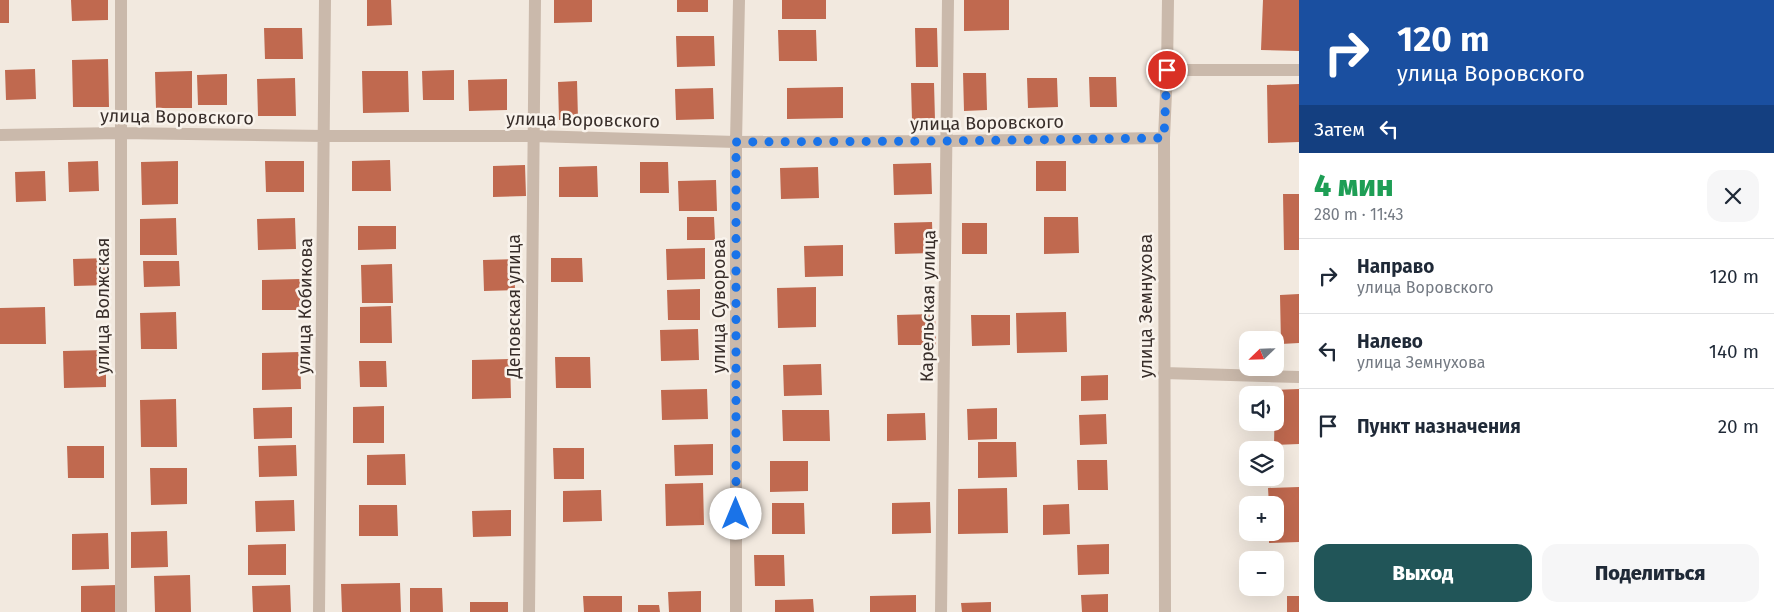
<!DOCTYPE html>
<html lang="ru">
<head>
<meta charset="utf-8">
<style>
  body { margin:0; font-family:"Fira Sans",sans-serif; background:#f6f6f7; color:#1f2937; height:100vh; display:flex; flex-direction:column; font-size:19px; white-space:nowrap }
  * { box-sizing:border-box; margin:0 }
  p { font-size:16px; color:#747a83 }
  .icon { flex:none; width:28px; height:28px; fill:none; stroke:currentColor; stroke-width:2; stroke-linecap:round; stroke-linejoin:round }
  .map { position:relative; flex:1; overflow:hidden }
  .panel { display:flex; flex-direction:column; background:#fff; width:475px }
  .panel>* { flex:none }
  .hud { background:#1a4fa0; color:#fff; overflow:hidden }
  .needle { width:32px; rotate:247deg }
  .buttons { position:absolute; left:1239px; top:331px; display:grid; gap:10px }
  .buttons a { display:grid; place-items:center; width:45px; height:45px; border-radius:10px; background:#fff; box-shadow:0 5px 20px #0002; font-size:25px }
  .pin { position:absolute; display:grid; place-items:center; width:42px; height:42px; color:#fff; margin:-21px; border:2px solid #fff; border-radius:50%; box-shadow:0 1px 5px #0007 }
  .me { position:absolute; width:55px; margin:-28px; rotate:0deg; stroke-linejoin:round; filter:drop-shadow(0 0 4px #0008) }
  .turn { display:flex; align-items:center; gap:18px; height:105px; padding:0 15px; font-size:22px }
  .turn .icon { width:65px; height:65px; stroke-width:2.5 }
  .turn b { display:block; font-size:35px; line-height:42px }
  .then { display:flex; align-items:center; height:48px; padding:0 15px; background:#0003; gap:10px; font-size:19px }
  .round { display:grid; place-items:center; flex:none; width:52px; height:52px; border-radius:15px; background:#f6f6f7 }
  .head { display:flex; align-items:center; justify-content:space-between; height:85px; padding:0 15px }
  h1 { font-size:30px; font-weight:800; line-height:38px; color:#1e9e55 }
  .action { display:flex; gap:10px; margin-top:auto; padding:10px 15px }
  .action a { flex:1; height:58px; border-radius:15px; background:#215558; color:#fff; font-size:20px; font-weight:800; line-height:58px; text-align:center }
  .action a+a { background:#f6f6f7; color:#1f2937 }
  ul { padding:0; list-style:none }
  li { display:flex; align-items:center; gap:15px; height:75px; padding:0 15px; border-top:1px solid #e0e1e3 }
  li div { flex:1 }
  li b { display:block; font-size:19px }
  li em { font-style:normal }
  main { display:flex; flex:1; min-height:0 }
  .map>svg:first-child { display:block }
  .building { fill:#c0694f }
  .lines { fill:none; stroke-linecap:round; stroke-linejoin:round }
  .minor { stroke:#cab9ab; stroke-width:12 }
  .route { stroke:#1a73e8; stroke-width:9; stroke-dasharray:0 16.2 }
  .labels { text-anchor:middle; stroke-width:5; stroke-linejoin:round; paint-order:stroke }
  .street-label { font-size:18px; fill:#382e2a; stroke:#f9f3ec }
</style>
</head>
<body>
<main>
<div class="map">
<svg width="1299" height="612" viewBox="0 0 1299 612">
  <rect width="100%" height="100%" fill="#f2e9df"/>
  <path class="building" d="M0,0H9V23H0Z
    M71,0H108V20L72,21Z
    M367,0H391L392,25L367,26Z
    M554,0H592V22L554,23Z
    M677,0H708V12H677Z
    M782,0H826V19H782Z
    M964,0H1009V30L964,31Z
    M1263,0H1299V51L1261,50Z
    M264,28H302L303,59H265Z
    M915,28H937L938,67H916Z
    M778,30H816L817,61H779Z
    M676,36H714L715,66L677,67Z
    M108,59L109,107H73L72,60Z
    M35,69L36,99L6,100L5,70Z
    M454,70V100H423L422,71Z
    M192,71V108H156L155,72Z
    M362,71H408L409,112L363,113Z
    M963,73H986L987,110L964,111Z
    M227,74V105H198L197,75Z
    M1089,77H1116L1117,107H1090Z
    M295,78L296,116H258L257,79Z
    M1027,78H1057L1058,107L1028,108Z
    M507,79V110L469,111L468,80Z
    M577,81L578,119L559,120L558,82Z
    M911,83H934L935,120H912Z
    M1299,84V142L1268,143L1267,85Z
    M843,87V118L787,119V88Z
    M713,88L714,119L676,120L675,89Z
    M390,160L391,191H352V161Z
    M98,161L99,191L69,192L68,162Z
    M178,161V204L142,205L141,162Z
    M265,161H304V192H266Z
    M1036,161H1066V191H1036Z
    M640,162H668L669,193H640Z
    M931,163L932,194L894,195L893,164Z
    M525,165L526,196L493,197V166Z
    M597,166L598,197H559V167Z
    M818,167L819,198L781,199L780,168Z
    M45,171L46,201L16,202L15,172Z
    M716,180L717,211H679L678,181Z
    M1283,194H1299V250H1284Z
    M687,217H714L715,240H687Z
    M1044,217H1078L1079,253L1044,254Z
    M176,218L177,255H140V219Z
    M295,218L296,249L258,250L257,219Z
    M932,222L933,253L895,254L894,223Z
    M962,223H987V254H962Z
    M358,226H396V249L358,250Z
    M843,245V276L805,277L804,246Z
    M705,248V279L667,280L666,249Z
    M110,258V285L74,286L73,259Z
    M551,258H582L583,282H551Z
    M514,259L515,290L484,291L483,260Z
    M143,261H179L180,286L144,287Z
    M392,264L393,303H362L361,265Z
    M300,279V310H262V280Z
    M816,287V327L778,328L777,288Z
    M700,289V320H668L667,290Z
    M1299,294V343L1281,344L1280,295Z
    M391,306L392,343H360V307Z
    M45,307L46,344H0V308Z
    M176,312L177,349H141L140,313Z
    M1066,312L1067,352L1017,353L1016,313Z
    M935,314L936,345H898L897,315Z
    M971,315H1010V345L972,346Z
    M698,329L699,360L661,361L660,330Z
    M106,350V387L64,388L63,351Z
    M300,352L301,389L262,390V353Z
    M555,357H590L591,388H556Z
    M510,359L511,398L472,399V360Z
    M359,361H386L387,387H360Z
    M821,364L822,395L784,396L783,365Z
    M1108,375V400L1081,401V376Z
    M707,389L708,419L662,420L661,390Z
    M1299,389V444L1274,445L1275,395H1273V390Z
    M176,399L177,447H141L140,400Z
    M384,406V443H353V407Z
    M292,407V438L254,439L253,408Z
    M997,408V439L968,440L967,409Z
    M782,410H829L830,441H783Z
    M925,413L926,440L887,441V414Z
    M1106,414L1107,444L1080,445L1079,415Z
    M978,442H1016L1017,477L978,478Z
    M713,444V475L675,476L674,445Z
    M296,445L297,476L259,477L258,446Z
    M67,446H104V478H68Z
    M553,448H584V479H554Z
    M405,454L406,485H367V455Z
    M1077,460H1107L1108,490H1078Z
    M770,461H808V491L770,492Z
    M150,468H187V504L151,505Z
    M703,483L704,525L666,526L665,484Z
    M1299,487V542L1269,543V532H1275V505H1269L1268,488Z
    M1007,488L1008,533L958,534V489Z
    M601,490L602,521L563,522V491Z
    M294,500L295,531L256,532L255,501Z
    M930,502L931,533L892,534V503Z
    M772,503H804L805,534H772Z
    M1069,504L1070,534L1043,535V505Z
    M359,505H397L398,536H359Z
    M511,510V536L473,537L472,511Z
    M167,531L168,567L131,568V532Z
    M108,533L109,569L72,570V534Z
    M286,544V575H248V545Z
    M1109,544V574L1078,575L1077,545Z
    M754,555H784L785,586H755Z
    M190,575L191,612H155L154,576Z
    M400,583L401,612H342L341,584Z
    M117,585L118,612H81V586Z
    M290,585L291,612H253L252,586Z
    M410,588H442L443,612H410Z
    M701,591V612H669L668,592Z
    M1108,594V612H1082L1081,595Z
    M916,595V612H870V596Z
    M583,596H622V612H584Z
    M1287,596H1299V612H1287Z
    M813,599L814,612H775V600Z
    M470,602H508V612H470Z
    M991,602V612H962L961,603Z
    M638,605H659L660,612H638Z"/>
  <g class="lines">
    <path class="minor" d="M1167,70H1299
      M0,135L120,133L324,136H533L736,142L947,141L1164,138
      M1164,373L1299,377
      M121,612V0
      M319,612L325,0
      M529,612L535,0
      M736,612V142L739,0
      M941,612L948,0
      M1165,612L1164,138L1167,70L1168,0"/>
  </g>
  <g class="lines">
    <path class="route" d="M736,514V142L947,141L1164,138L1167,70"/>
  </g>
  <g class="labels">
    <g class="street-label">
      <text transform="translate(177 117) rotate(1)" y="6">улица Воровского</text>
      <text transform="translate(583 120) rotate(1)" y="6">улица Воровского</text>
      <text transform="translate(987 123) rotate(-1)" y="6">улица Воровского</text>
      <text transform="translate(103 306) rotate(-90)" y="6">улица Волжская</text>
      <text transform="translate(305 306) rotate(-89)" y="6">улица Кобикова</text>
      <text transform="translate(514 306) rotate(-90)" y="6">Деповская улица</text>
      <text transform="translate(719 306) rotate(-90)" y="6">улица Суворова</text>
      <text transform="translate(928 306) rotate(-89)" y="6">Карельская улица</text>
      <text transform="translate(1146 306) rotate(-90)" y="6">улица Земнухова</text>
    </g>
  </g>
</svg>
<div class="buttons">
<a><svg class="needle" viewBox="-14 -14 28 28"><path d="M0-13l5 13h-10z" fill="#e53935"/><path d="M0 13l5-13h-10z" fill="#747a83"/></svg></a>
<a><svg class="icon" aria-label="sound" viewBox="0 0 24 24"><path d="M4 9h4l5-4v14l-5-4H4zM17 9q2 3 0 6"/></svg></a>
<a><svg class="icon" aria-label="layers" viewBox="0 0 24 24"><path d="M12 4l9 5-9 5-9-5zM3 14l9 5 9-5"/></svg></a>
<a>+</a>
<a>−</a>
</div>
<div class="pin" style="left:1167px;top:70px;background:#d93025"><svg class="icon" aria-label="arrive" viewBox="0 0 24 24"><path d="M6 21V4h12l-3 4 3 4H6"/></svg></div>
<svg class="me" style="left:736px;top:514px" viewBox="-20 -20 40 40"><circle r="19" fill="#fff"/><path d="M0-13L10 11 0 6-10 11z" fill="#1a73e8"/></svg>
</div>
<section class="panel">
<div class="hud">
<div class="turn"><svg class="icon" aria-label="right" viewBox="0 0 24 24"><path d="M7 20v-9h11M14 6l5 5-5 5"/></svg><div><b>120 m</b>улица Воровского</div></div>
<div class="then">Затем<svg class="icon" aria-label="left" viewBox="0 0 24 24"><path d="M17 20v-9H6M10 6l-5 5 5 5"/></svg></div>
</div>
<div class="head"><div><h1>4 мин</h1><p>280 m · 11:43</p></div><a class="round"><svg class="icon" aria-label="close" viewBox="0 0 24 24"><path d="M6 6l12 12M18 6L6 18"/></svg></a></div>
<ul>
<li><svg class="icon" aria-label="right" viewBox="0 0 24 24"><path d="M7 20v-9h11M14 6l5 5-5 5"/></svg><div><b>Направо</b><p>улица Воровского</p></div><em>120 m</em></li>
<li><svg class="icon" aria-label="left" viewBox="0 0 24 24"><path d="M17 20v-9H6M10 6l-5 5 5 5"/></svg><div><b>Налево</b><p>улица Земнухова</p></div><em>140 m</em></li>
<li><svg class="icon" aria-label="arrive" viewBox="0 0 24 24"><path d="M6 21V4h12l-3 4 3 4H6"/></svg><div><b>Пункт назначения</b></div><em>20 m</em></li>
</ul>
<div class="action"><a>Выход</a><a>Поделиться</a></div>
</section>
</main>
</body>
</html>
